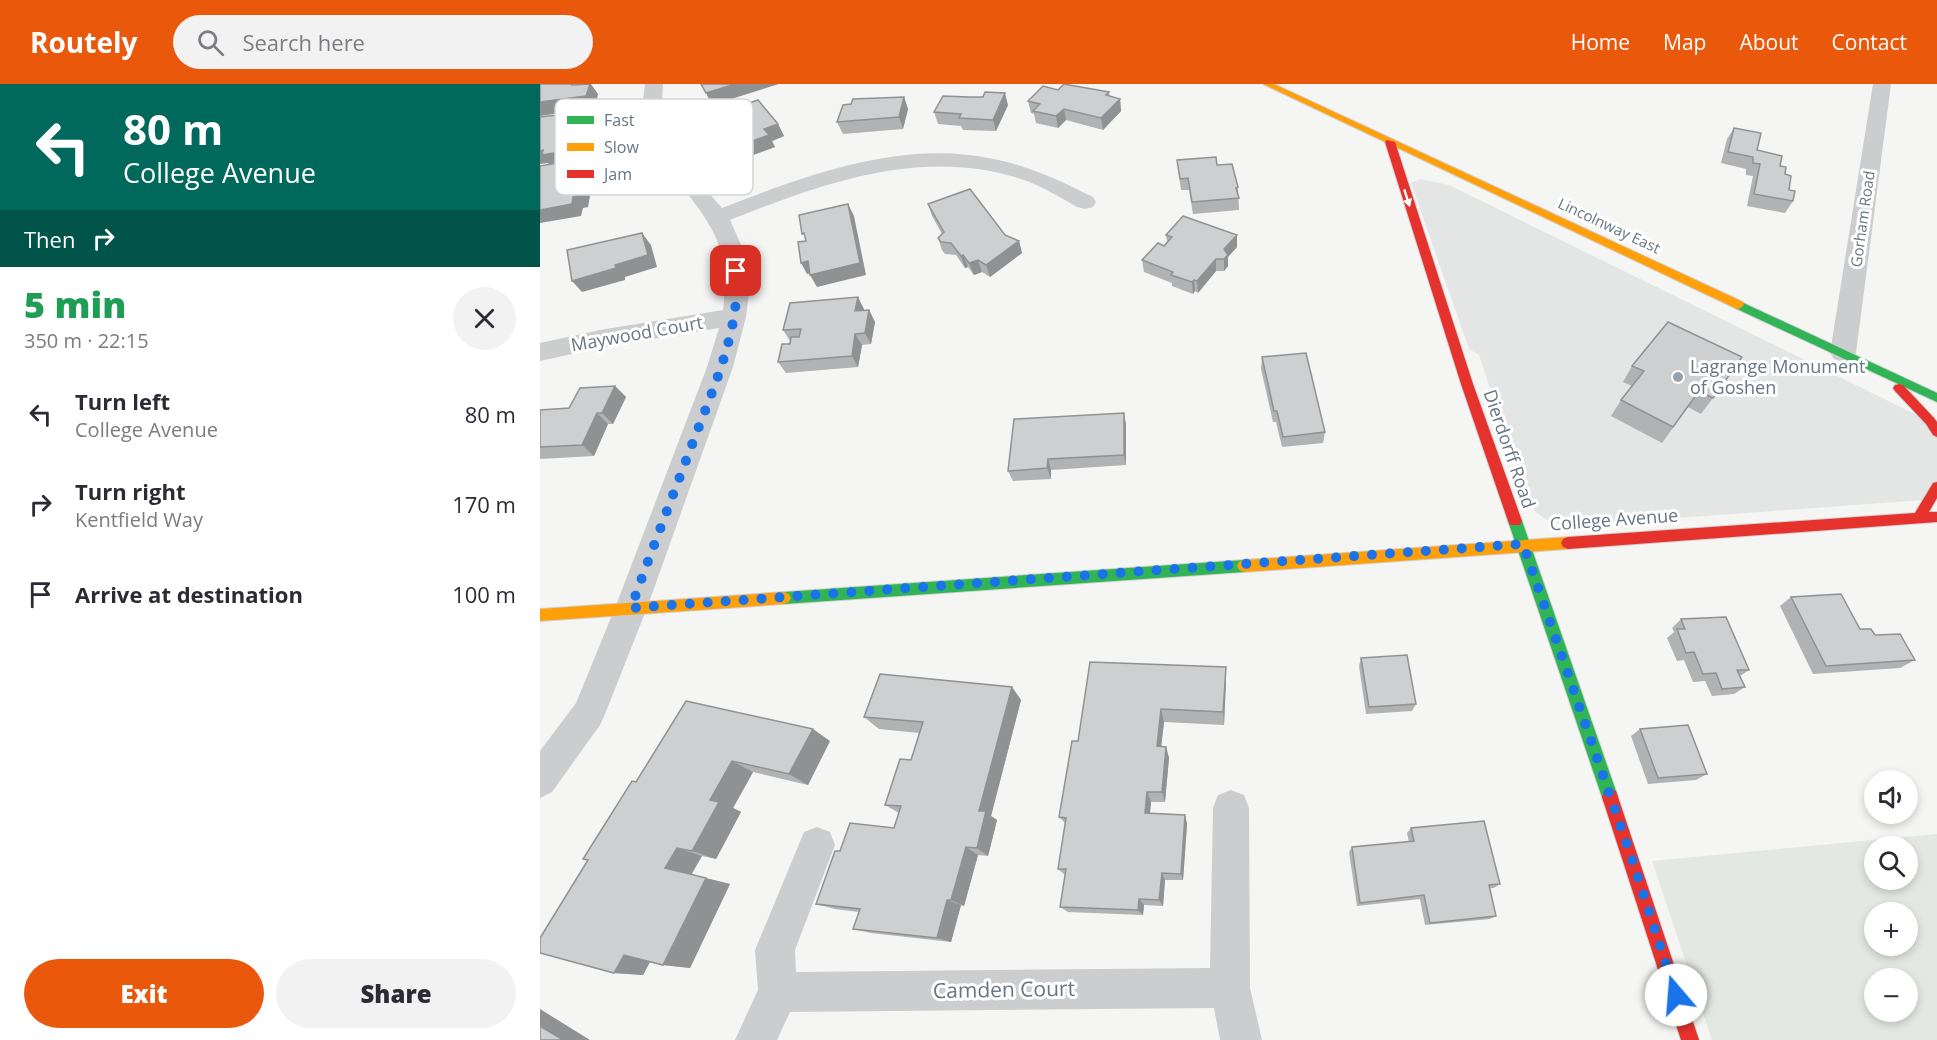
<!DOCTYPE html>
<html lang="en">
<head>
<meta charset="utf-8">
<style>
  body { margin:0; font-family:"Open Sans",sans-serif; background:#f2f2f3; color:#2b2b33; height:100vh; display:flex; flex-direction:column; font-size:22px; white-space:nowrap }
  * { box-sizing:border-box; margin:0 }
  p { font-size:20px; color:#7c7c81 }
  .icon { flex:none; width:33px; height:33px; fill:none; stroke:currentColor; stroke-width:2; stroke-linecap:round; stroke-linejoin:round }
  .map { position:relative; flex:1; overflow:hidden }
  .side { display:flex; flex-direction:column; background:#fff; width:540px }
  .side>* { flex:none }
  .hud { background:#00695c; color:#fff; overflow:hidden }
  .tools { position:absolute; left:1324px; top:686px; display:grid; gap:12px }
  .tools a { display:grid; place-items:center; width:54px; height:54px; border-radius:50%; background:#fff; box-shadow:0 3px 9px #0003; font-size:30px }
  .pin { position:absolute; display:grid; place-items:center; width:51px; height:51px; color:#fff; margin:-26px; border-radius:12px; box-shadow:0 3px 9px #0006 }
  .me { position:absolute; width:66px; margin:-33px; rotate:342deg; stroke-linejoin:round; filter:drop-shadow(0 0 4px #0008) }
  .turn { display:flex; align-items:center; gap:21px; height:126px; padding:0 24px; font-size:27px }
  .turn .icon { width:78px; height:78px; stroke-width:2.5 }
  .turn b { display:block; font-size:42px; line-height:51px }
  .then { display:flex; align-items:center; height:57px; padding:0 24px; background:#0003; gap:12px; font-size:22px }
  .round { display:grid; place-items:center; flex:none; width:63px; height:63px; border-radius:32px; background:#f2f2f3 }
  .summary { display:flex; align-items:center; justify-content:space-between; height:102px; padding:0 24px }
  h1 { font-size:36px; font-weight:800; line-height:45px; color:#1e9e55 }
  .action { display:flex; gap:12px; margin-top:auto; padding:12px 24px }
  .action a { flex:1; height:69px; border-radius:36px; background:#ea580c; color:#fff; font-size:24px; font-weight:800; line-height:69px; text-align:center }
  .action a+a { background:#f2f2f3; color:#2b2b33 }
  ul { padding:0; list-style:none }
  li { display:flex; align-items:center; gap:18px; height:90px; padding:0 24px }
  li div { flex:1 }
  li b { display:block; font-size:22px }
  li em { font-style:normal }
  header { display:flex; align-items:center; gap:36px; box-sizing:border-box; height:84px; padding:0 30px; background:#ea580c; color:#fff }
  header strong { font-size:28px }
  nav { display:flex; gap:33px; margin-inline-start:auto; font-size:21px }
  .search { width:420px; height:54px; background:#f2f2f3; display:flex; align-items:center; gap:15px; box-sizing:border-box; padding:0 21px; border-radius:33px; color:#7c7c81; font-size:22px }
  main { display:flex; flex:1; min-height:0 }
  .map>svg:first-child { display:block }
  .built { fill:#e4e5e5 }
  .green { fill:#e4e8e2; fill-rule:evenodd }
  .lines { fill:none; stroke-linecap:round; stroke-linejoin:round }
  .fast-casing { stroke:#d1d2d3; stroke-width:2 }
  .slow-casing { stroke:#d1d2d3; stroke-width:2 }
  .jam-casing { stroke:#d1d2d3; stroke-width:2 }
  .street { fill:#cbcdce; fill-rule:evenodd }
  .fast { fill:#30b455; fill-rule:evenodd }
  .slow { fill:#ff9f0a; fill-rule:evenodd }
  .jam { fill:#e5322d; fill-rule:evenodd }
  .wall { fill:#b0b2b3 }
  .shaded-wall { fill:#909192 }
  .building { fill:#cdcfd0; stroke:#909192; stroke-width:1.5 }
  .oneway { fill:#fff }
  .route { stroke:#1a73e8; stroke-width:10; stroke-dasharray:0 18 }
  .poi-dot { fill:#98a2ab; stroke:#fff; stroke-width:2 }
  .labels { text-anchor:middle; stroke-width:6; stroke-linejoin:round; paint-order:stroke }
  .far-street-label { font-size:15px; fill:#667684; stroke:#fff }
  .street-label { font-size:18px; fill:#667684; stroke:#fff }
  .poi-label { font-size:18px; fill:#667684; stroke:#fff; text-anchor:start }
  .near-street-label { font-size:21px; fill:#667684; stroke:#fff }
  .key { fill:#fff; stroke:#d1d6da; stroke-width:1.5 }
  .key-label { font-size:16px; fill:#667684 }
</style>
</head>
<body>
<header>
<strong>Routely</strong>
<div class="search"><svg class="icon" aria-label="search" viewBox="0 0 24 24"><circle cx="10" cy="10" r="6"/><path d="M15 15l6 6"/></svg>Search here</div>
<nav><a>Home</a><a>Map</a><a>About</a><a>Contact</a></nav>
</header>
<main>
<section class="side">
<div class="hud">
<div class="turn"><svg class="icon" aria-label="left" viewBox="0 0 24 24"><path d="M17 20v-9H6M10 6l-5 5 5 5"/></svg><div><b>80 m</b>College Avenue</div></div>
<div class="then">Then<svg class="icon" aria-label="right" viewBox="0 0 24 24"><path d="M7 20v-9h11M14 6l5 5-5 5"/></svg></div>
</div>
<div class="summary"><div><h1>5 min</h1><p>350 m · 22:15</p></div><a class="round"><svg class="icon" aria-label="close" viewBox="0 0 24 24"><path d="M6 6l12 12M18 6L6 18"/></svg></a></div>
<ul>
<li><svg class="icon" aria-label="left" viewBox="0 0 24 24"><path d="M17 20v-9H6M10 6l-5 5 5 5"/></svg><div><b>Turn left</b><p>College Avenue</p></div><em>80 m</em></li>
<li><svg class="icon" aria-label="right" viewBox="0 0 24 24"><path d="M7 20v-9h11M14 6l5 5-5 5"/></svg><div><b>Turn right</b><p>Kentfield Way</p></div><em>170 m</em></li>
<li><svg class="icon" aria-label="arrive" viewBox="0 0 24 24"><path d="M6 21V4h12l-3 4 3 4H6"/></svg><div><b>Arrive at destination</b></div><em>100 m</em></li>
</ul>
<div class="action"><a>Exit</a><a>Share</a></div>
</section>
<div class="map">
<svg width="1397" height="956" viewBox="0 0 1397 956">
  <rect width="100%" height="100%" fill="#f5f5f4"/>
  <path class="built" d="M880,95L909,101L1397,341V415L1028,442L1005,435L995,427L987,415L939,271L929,265L871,99Z"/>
  <path class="green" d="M1397,750V956H1172L1112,777ZM1335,762H1368V795H1335ZM1335,828H1368V861H1335ZM1335,894H1368V927H1335Z"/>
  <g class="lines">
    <defs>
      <path id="fast" d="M1199,217L1397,309V318L1195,224L1194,221Z
        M975,432L980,433L982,437L1078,713L1076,719L1070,721L1064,719L1062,713L968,437L970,433Z
        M704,476L709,478L711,482L709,486L704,488L244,520L239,518L237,514L239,510L244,508Z"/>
      <path id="slow" d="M723,0H734L1203,218L1204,221L1199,225L1195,224Z
        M1028,453L1033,455L1035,459L1033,463L1028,465L704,488L699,486L697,482L699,478L704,476Z
        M244,508L249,510L251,514L249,518L244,520L0,537V525Z"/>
      <path id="jam" d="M847,56L855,58L933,300L982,437L980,441H970L968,437L921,300L845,58Z
        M1359,300L1363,301L1394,334L1397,338V353L1393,351L1386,340L1355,307L1353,304L1355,301Z
        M1397,398V414L1389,428H1397V438L1028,465L1023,463L1021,459L1023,455L1028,453L1375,429L1393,399Z
        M1070,705L1076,707L1159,956H1141L1062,713L1064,707Z"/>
    </defs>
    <use href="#fast" class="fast-casing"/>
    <use href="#slow" class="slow-casing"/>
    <use href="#jam" class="jam-casing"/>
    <path class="street" d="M105,0H123C122,16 121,32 125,48C131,73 165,103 182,124C266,91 363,55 454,75C490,82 521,97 553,113L556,118L553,123L545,125L537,123C520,113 503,103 484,96C384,62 284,99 190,136L206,172L210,201L206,233L193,283L107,524L65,630L60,641L12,708L0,714V667L36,619L75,524L167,283L179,244L60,264L0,277V259L60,246L183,226C191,163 172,140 134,93C123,80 112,67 106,51C100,35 103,16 105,0Z
      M1333,0H1351L1316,269L1312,275L1303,278L1294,275L1290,269Z
      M691,706L704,711L709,724L710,904L722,956H680L674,924L250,928L237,956H195L218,906L215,866L264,748L277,743L290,748L295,761L255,866L256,888L670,884L673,724L678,711Z"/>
    <use href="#fast" class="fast"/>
    <use href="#slow" class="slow"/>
    <use href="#jam" class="jam"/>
  </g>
  <path class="wall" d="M518,6L569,8L570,12L580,15L581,27L563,46L526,36L518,44L496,39L494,30L491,29L488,17Z
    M364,13L368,25L363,45L303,50L297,38L311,20Z
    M468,21L456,47L423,46L421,42L398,40L394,28Z
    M171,32L238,40L244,52L232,57L235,63L202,75L178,44Z
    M1194,44L1217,66L1240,82L1245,90L1253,117L1245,129L1207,122L1213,92L1206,91V85L1181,79L1187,55Z
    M637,76L677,81L698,103L699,126L653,130L649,106H641Z
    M388,120L479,157L482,169L450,193L442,188L434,191L428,183L425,184L416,171L405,170L402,166L398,154L402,150L392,132Z
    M626,151L697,163L688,173V182L684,187H676L658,209L655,207L653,210L632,202V199L604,188L602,176L624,162L627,158Z
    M324,225V227L329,226L335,238L331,260L322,261L318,283L246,289L238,278L250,257L243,246Z
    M1128,238L1173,314L1161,330L1148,323L1122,359L1071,332L1081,316L1092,302L1083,298L1092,282Z
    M722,273L785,348L783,359L742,363L736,338H733L721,285Z
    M75,302L86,313L73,340H68L54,372L0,375V326L29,324Z
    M586,340V381L511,386V395L473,397L468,387Z
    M1251,513L1320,545L1375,576L1360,584L1273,590L1240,522Z
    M1141,535L1209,586L1200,592L1205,603L1194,610L1172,612L1165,597L1153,598L1144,576L1137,577L1127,554L1134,548L1132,544Z
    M821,574L876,620L872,627L826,630L819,582Z
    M686,583V597L684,641L624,638L621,662L626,663L629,674L625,718H611L610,729L645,731L647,740L643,796H625L623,822L604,821L603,831L528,828L520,823L525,791L518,785L525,739L519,733L538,657Z
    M472,603L481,616L451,732L457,736L448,772L438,771L424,822L421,821L411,858L331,849L313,845L319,828L295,825L276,820L300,767L354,744L359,729L345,721L371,676L379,649L339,645L324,633Z
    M1100,645L1167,690L1156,696L1108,700L1091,652Z
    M290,657L268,701L213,688L193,724L201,728L176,775L162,772L151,791L190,800L150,884L123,881L110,878L103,891L74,889L48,776L96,698Z
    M871,744L960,800L954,804H950L956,832L950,835L885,841L880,815L817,822L809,768L812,763L869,758L867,749Z"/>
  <path class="shaded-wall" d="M50,0H51L58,10L55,24L0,32V18Z
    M195,0H239L172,21L166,9Z
    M465,9L468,21L456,47L453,36Z
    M364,13L368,25L363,45L359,33Z
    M580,15L581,27L563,46L561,34Z
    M524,25L526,36L518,44L516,32Z
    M17,31L20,34L29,46L17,48L16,35Z
    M238,40L244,52L232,57L235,63L202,75L195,63L224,45Z
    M40,44L49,56L47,69L43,70L41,78L11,83L8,79L0,80V67L34,58Z
    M45,74L54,86L52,101L48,102L47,109L50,112L48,123L43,124L41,132L0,139V126L33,113L37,101L39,90Z
    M308,120L314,132L326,191L277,203L270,191Z
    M102,149L111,161L117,183L85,193V196L42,208L32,197Z
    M697,151V163L688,173V182L684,187V165Z
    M479,157L482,169L450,193L446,181Z
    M423,171L428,183L425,184L421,172Z
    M676,175V187L658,209L657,197Z
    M438,176L442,188L434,191L429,179Z
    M268,177L274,189L267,190L261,179Z
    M654,196L655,207L653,210L652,198Z
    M318,213L324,225L321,239L315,227Z
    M329,226L335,238L331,260L325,249Z
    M315,250L322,261L318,283L312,272Z
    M75,302L86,313L73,340L62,329Z
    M57,329L68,340L54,372L42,361Z
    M584,329L586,340V381L584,371Z
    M508,375L511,386V395L507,384Z
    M686,583V597L684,641L683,628Z
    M472,603L481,616L451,732L457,736L448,772L437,764L439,727Z
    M621,625L624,638L620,673L617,662Z
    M273,645L290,657L268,701L249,690Z
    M626,663L629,674L625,718L622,708Z
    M192,677L213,688L193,724L201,728L176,775L152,767L170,716Z
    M607,708L611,718L609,738L605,729Z
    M645,731L647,740L643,796L641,790Z
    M426,763L438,771L424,822L411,816Z
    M137,764L162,772L151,791L125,784Z
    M622,789L625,796L623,822L619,816Z
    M166,794L190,800L150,884L123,881Z
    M599,815L604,821L603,831L598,826Z
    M407,816L421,821L411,858L397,854Z
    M84,871L112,874L103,891L74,889Z
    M0,925L50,956H23L0,942Z"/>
  <path class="building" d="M0,0H32V1L50,0L46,12L0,18Z
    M161,0H195L166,9Z
    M524,0L569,8L566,11L580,15L561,34L524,25L516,32L493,27L500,20L488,17L503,2L518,6Z
    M445,8L465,9L453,36L419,34L421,30L394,28L403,12L429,13H443Z
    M364,13L359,33L297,38L303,21L311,20L313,15Z
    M218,16L238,40L224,45L229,51L195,63L171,32Z
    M17,31L16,35L20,34L17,48L40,44L38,58H34L32,66L2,71L3,66L0,67V33Z
    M1194,44L1221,49L1217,66L1242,72L1240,82L1246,83L1245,90L1251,92L1249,106L1255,107L1253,117L1214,110L1220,80L1213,79V73L1188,68Z
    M676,73L677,81L692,80L698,103L696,104L699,114L652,118L648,94L640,95L637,76Z
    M45,74L43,90H39L37,101L41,100L39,111L33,113L32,120L0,126V82Z
    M430,105L465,151L479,157L446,181L438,176L429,179L423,171L421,172L411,159L401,158L398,154L404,148L388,120Z
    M308,120L320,179L270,191L268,177L261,179L258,158L266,157L264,149L262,150L259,131Z
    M643,132L697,151L684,165L688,171L684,175H676L657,197L654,196L652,198L631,191L633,188L602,176L618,159L624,162L632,153L626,151Z
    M102,149L108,171L75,181L76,184L32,197L27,166Z
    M318,213L315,227L329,226L325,249L315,250L312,272L238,278L242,260H250L251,253H259L261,245L243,246L250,219Z
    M1128,238L1202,273L1173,314L1159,307L1133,343L1081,316L1104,287L1092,282Z
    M766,269L785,348L743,353L737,327H734L722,273Z
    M75,302L62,329H57L42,361L0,363V326L29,324L40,304Z
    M584,329V371L508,375L507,384L468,387L474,335Z
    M1301,510L1320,545H1331L1335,551L1360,550L1375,576L1286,582L1251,513Z
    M1186,533L1209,586H1197L1205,603L1182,605L1176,589L1163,590L1154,568L1146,569L1137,545H1145L1141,535Z
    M867,571L876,620L829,623L821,574Z
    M550,578L686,583L683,628L621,625L617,662L626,663L622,708H607L605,729L645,731L641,790L622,789L619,816L599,815L598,826L520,823L526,785H518L526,734L519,733L532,657H538Z
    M340,590L472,603L439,727H446L437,764L426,763L411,816H407L397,854L313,845L320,825L276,820L295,767H300L310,739L354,744L361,722L345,721L360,675L371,676L383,638L324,633Z
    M146,617L273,645L249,690L192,677L170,716L179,718L152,767L137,764L125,784L166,794L123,881L84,871L74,889L0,869V854L48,776L43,775L92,697L96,698Z
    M1148,641L1167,690L1118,694L1100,645Z
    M944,737L960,800L949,801L956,832L890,839L884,811L820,819L812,763L874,757L871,744Z
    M0,942L23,956H0Z"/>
  <defs><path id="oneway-solid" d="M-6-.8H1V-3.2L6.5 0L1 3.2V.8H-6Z" transform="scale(1.5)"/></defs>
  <use class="oneway" href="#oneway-solid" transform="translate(867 114) rotate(72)"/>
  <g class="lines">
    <path class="route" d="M196,187C202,244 170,312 150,366C130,419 110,471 91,524L983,460L1093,778L1136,911"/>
  </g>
  <circle class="poi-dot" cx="1138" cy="293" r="6"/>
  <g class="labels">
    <g class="far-street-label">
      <text transform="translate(1323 135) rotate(-82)" y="5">Gorham Road</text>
      <text transform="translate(1069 142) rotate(25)" y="5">Lincolnway East</text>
    </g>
    <g class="street-label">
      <text transform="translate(97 250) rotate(-10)" y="6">Maywood Court</text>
      <text transform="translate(969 365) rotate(71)" y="6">Dierdorff Road</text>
      <text transform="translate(1074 436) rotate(-4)" y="6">College Avenue</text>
    </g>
    <g class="poi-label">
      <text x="1150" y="289">Lagrange Monument<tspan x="1150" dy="21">of Goshen</tspan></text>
    </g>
    <g class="near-street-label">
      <text transform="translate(464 906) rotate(-1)" y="7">Camden Court</text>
    </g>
  </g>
  <rect x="15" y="15" width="198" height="96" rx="9" class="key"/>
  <rect x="27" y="32" width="27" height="8" fill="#30b455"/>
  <rect x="27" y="59" width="27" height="8" fill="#ff9f0a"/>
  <rect x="27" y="86" width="27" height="8" fill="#e5322d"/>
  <g class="key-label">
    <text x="64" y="42">Fast</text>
    <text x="64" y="69">Slow</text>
    <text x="64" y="96">Jam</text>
  </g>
</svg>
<div class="tools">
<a><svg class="icon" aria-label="sound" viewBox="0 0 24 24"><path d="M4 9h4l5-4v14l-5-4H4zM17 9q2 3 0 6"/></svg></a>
<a><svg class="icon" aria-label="search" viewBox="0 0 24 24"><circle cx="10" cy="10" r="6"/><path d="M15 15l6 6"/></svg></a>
<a>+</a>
<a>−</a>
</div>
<div class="pin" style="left:196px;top:187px;background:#d93025"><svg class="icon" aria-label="arrive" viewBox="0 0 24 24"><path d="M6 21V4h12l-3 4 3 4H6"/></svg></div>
<svg class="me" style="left:1136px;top:911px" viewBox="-20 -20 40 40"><circle r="19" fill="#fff"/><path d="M0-13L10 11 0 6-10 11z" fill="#1a73e8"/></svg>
</div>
</main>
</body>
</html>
